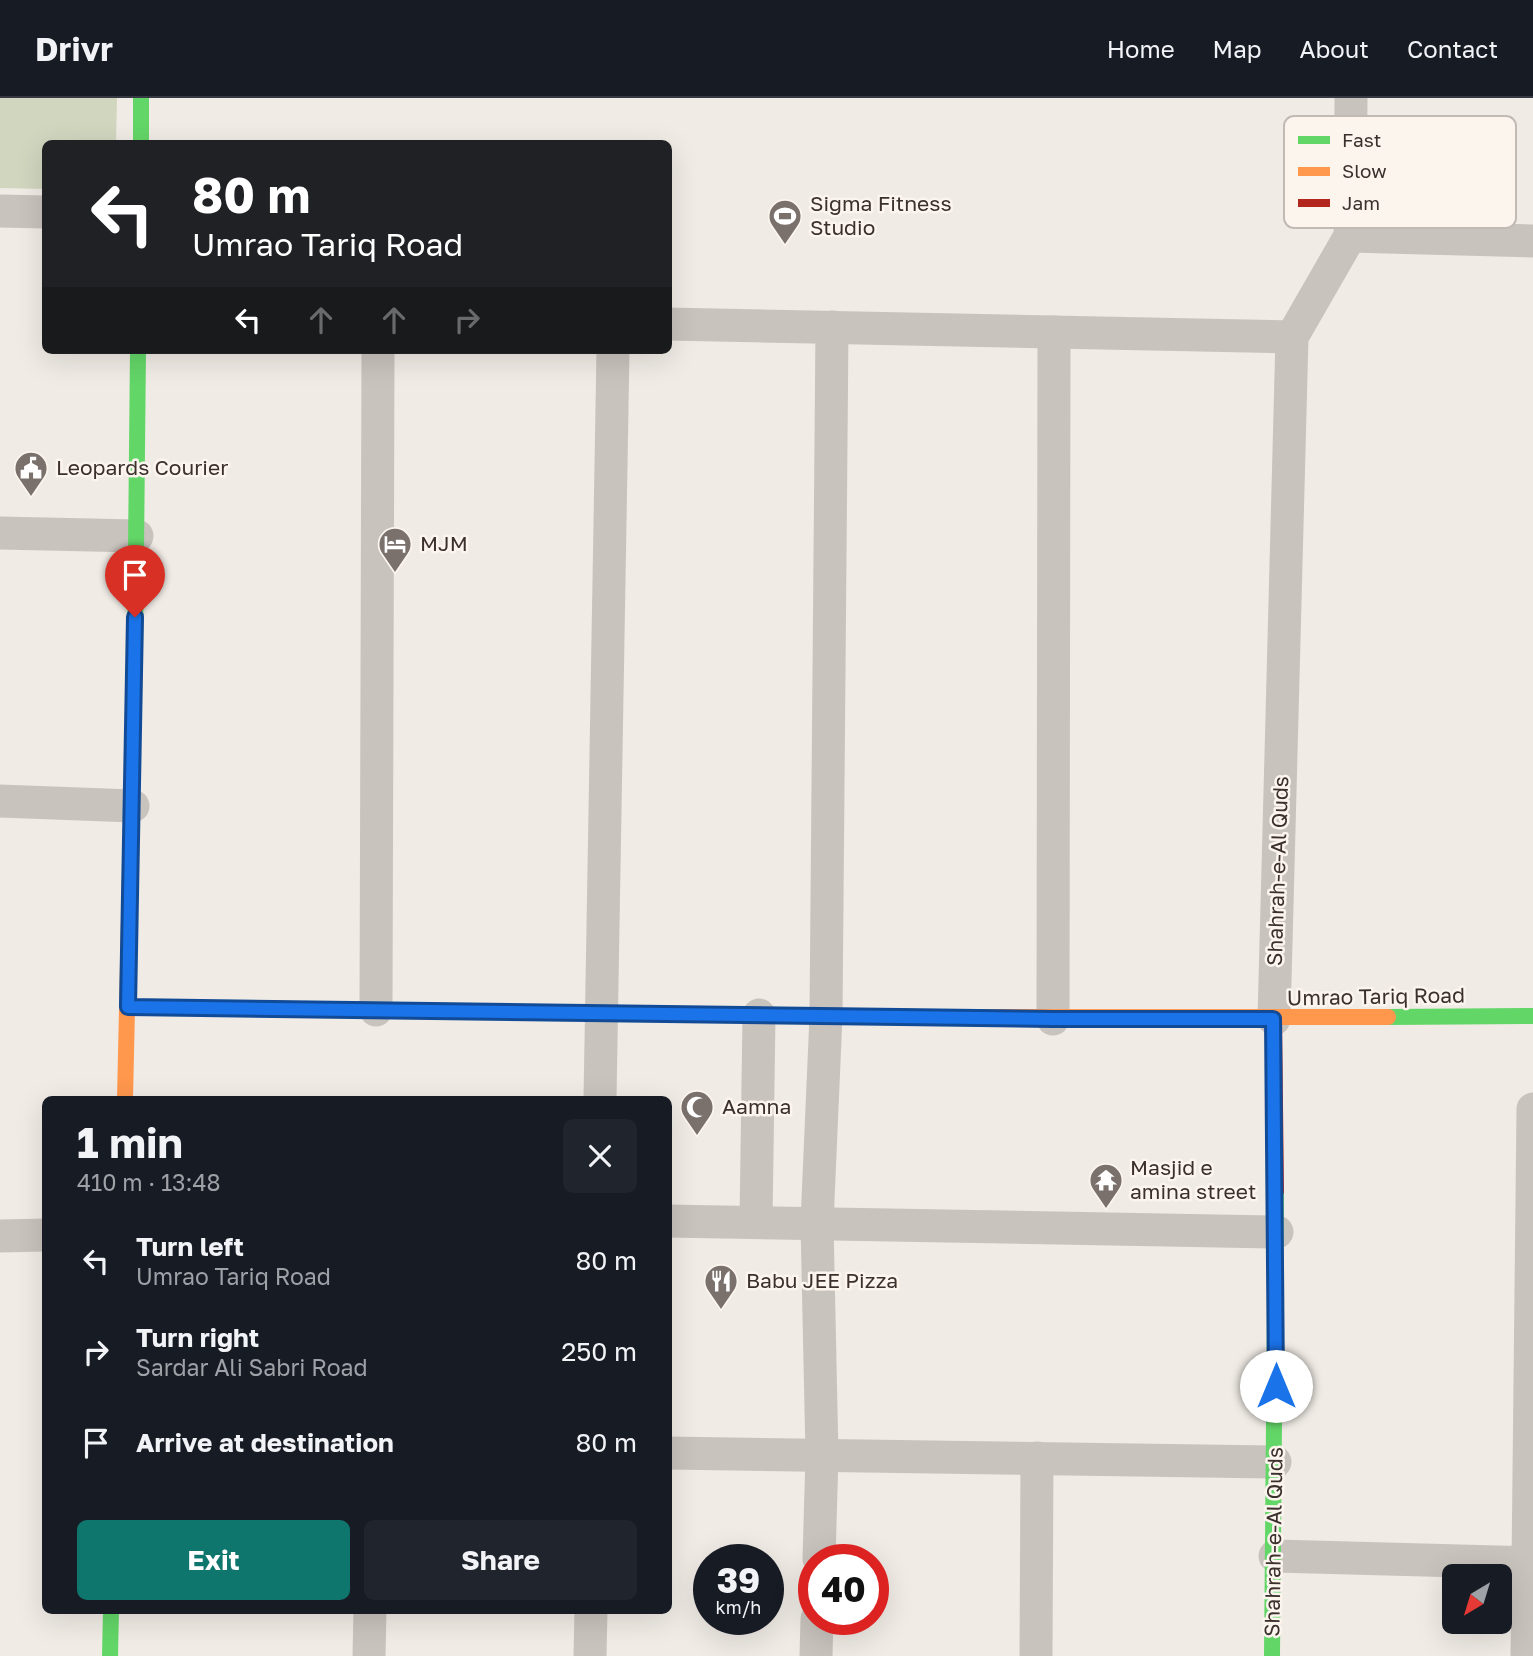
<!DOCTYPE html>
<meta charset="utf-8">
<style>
body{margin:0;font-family:"Golos Text",sans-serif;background:#20242c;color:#f1f3f6;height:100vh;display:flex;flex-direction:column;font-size:26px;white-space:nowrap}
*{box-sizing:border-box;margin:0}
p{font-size:23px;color:#9ea1a6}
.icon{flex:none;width:38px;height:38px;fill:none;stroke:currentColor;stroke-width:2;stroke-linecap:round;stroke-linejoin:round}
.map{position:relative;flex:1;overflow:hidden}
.side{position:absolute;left:42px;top:998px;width:630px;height:518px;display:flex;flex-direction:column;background:#171b24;border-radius:10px;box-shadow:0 7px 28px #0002}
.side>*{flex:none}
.banner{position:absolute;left:42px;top:42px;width:630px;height:214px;border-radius:10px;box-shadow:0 7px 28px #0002;background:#202124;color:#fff;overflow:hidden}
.needle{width:46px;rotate:218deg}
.fabs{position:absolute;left:1442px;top:1466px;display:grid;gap:14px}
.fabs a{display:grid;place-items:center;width:70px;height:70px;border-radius:10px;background:#171b24;box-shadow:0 7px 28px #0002;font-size:35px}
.speed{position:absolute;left:693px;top:1446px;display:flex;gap:14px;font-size:35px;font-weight:700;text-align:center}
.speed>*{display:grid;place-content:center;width:91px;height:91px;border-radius:50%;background:#171b24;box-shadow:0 7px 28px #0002;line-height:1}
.speed small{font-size:18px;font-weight:400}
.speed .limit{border:10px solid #d22;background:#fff;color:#111}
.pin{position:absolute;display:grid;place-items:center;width:60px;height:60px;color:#fff;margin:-72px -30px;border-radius:50% 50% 50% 0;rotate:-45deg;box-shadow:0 0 7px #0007}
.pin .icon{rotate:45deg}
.me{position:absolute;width:77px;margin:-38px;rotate:0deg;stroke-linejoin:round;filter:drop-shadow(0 0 5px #0008)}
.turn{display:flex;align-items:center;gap:24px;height:147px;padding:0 35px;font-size:32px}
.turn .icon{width:91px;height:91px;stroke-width:2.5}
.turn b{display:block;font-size:49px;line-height:60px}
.lanes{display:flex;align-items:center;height:66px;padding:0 35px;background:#0003;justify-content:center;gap:35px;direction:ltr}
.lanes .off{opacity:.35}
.round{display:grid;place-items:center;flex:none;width:74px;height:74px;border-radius:10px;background:#20242c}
.headline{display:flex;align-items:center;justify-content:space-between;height:119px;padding:0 35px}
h1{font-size:42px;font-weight:700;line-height:52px}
.cta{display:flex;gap:14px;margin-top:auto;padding:14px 35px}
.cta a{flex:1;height:80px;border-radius:10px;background:#0f766e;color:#fff;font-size:28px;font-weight:700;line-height:80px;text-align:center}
.cta a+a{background:#20242c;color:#f1f3f6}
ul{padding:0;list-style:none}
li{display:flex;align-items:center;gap:21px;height:91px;padding:0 35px}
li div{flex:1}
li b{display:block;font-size:26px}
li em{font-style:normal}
header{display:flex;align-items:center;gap:42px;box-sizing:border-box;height:98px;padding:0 35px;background:#171b24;border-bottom:2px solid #363941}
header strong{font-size:33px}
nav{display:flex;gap:38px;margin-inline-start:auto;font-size:24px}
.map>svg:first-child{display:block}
.green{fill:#d1d6bf}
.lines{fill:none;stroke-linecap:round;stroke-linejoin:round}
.street{stroke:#c9c3be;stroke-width:33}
.fast{stroke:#63d668;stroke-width:16}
.slow{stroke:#ff974d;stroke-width:16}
.jam{stroke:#b3261e;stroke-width:16}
.route-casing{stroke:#114b97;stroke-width:18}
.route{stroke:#1a73e8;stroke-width:12}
.labels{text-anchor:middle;stroke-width:5;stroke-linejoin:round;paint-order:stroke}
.poi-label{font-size:21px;fill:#3b302b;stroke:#fbf5ee;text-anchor:start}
.street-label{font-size:21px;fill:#3b302b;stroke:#fbf5ee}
.key{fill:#fbf5ee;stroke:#c1bab4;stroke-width:2}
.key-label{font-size:19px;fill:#3b302b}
</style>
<header>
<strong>Drivr</strong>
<nav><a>Home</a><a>Map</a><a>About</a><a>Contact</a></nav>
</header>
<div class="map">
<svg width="1533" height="1558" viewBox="0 0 1533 1558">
<rect width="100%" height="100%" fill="#f0ebe5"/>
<!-- green -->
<polygon class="green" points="0,0 117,0 116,45 46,46 45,91 0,90"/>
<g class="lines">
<!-- street -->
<g class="street">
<polyline points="0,113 46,114"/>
<polyline points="1350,138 1533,143"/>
<polyline points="668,226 1292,239"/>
<polyline points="0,435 137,438"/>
<polyline points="0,703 133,708"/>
<polyline points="376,912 378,252"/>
<polyline points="1053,921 1054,234"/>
<polyline points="1274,921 1292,239 1350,138 1351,0"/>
<polyline points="600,1001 613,252"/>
<polyline points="668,1123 1277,1134"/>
<polyline points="756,1124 759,917"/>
<polyline points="0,1138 46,1137"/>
<polyline points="668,1355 1275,1364"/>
<polyline points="1275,1458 1533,1465"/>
<polyline points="819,1461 822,1357 817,1125 826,918 832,229"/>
<polyline points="369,1558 370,1512"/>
<polyline points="590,1558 591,1512"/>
<polyline points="816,1558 817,1521"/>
<polyline points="1036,1558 1037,1360"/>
<polyline points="1527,1558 1533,1011"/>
</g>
<!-- fast -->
<g class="fast">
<polyline points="141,0 141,46"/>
<polyline points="135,551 138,252"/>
<polyline points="374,912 917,919"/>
<polyline points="1388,919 1533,918"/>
<polyline points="110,1558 111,1512"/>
<polyline points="1272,1558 1276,1093"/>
</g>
<!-- slow -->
<g class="slow">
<polyline points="917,919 1388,919"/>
<polyline points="125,1001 135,551"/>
</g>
<!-- jam -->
<g class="jam">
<polyline points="128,909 374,912"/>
<polyline points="1274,921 1276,1093"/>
</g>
</g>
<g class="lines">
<defs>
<polyline id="route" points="135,519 128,909 1053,921 1273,921 1276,1288"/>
</defs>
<!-- route casing -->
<use href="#route" class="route-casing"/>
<!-- route -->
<use href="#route" class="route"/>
</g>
<!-- icons -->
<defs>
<symbol id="stadium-pin" viewBox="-11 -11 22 30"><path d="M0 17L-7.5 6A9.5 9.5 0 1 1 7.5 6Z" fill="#7a716c" stroke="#fbf5ee"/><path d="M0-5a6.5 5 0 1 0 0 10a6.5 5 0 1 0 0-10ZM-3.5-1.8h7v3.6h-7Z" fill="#fff"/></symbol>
<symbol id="civic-pin" viewBox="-11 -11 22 30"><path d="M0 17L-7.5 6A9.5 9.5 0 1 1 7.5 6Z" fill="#7a716c" stroke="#fbf5ee"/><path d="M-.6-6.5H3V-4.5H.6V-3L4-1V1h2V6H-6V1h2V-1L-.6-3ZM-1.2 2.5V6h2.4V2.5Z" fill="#fff"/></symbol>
<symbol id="hotel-pin" viewBox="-11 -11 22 30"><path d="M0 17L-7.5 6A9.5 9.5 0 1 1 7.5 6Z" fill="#7a716c" stroke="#fbf5ee"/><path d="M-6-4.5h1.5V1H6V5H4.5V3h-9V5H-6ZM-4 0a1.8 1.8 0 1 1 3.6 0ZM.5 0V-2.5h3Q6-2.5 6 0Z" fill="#fff"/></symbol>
<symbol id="mosque-pin" viewBox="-11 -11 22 30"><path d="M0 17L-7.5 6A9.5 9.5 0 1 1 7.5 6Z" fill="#7a716c" stroke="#fbf5ee"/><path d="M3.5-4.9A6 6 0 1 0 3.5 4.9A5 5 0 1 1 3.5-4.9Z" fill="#fff"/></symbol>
<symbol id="temple-pin" viewBox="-11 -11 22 30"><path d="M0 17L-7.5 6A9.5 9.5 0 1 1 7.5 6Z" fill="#7a716c" stroke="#fbf5ee"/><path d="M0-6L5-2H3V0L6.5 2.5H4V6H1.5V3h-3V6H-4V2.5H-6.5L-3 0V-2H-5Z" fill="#fff"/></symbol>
<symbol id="restaurant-pin" viewBox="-11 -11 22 30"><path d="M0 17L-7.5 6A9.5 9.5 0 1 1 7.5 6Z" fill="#7a716c" stroke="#fbf5ee"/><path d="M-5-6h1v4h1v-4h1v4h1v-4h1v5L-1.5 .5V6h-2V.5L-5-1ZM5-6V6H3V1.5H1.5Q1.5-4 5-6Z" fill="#fff"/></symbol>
</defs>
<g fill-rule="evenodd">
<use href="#stadium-pin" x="766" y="99" width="38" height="52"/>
<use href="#civic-pin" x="12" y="351" width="38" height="52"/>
<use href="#hotel-pin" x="376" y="427" width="38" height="52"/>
<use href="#mosque-pin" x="678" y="990" width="38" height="52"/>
<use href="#temple-pin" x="1087" y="1063" width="38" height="52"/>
<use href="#restaurant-pin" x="702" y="1164" width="38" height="52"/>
</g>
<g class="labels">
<!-- poi labels -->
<g class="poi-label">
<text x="810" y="113">Sigma Fitness<tspan x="810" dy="24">Studio</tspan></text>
<text x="56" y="377">Leopards Courier</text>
<text x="420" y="453">MJM</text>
<text x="722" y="1016">Aamna</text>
<text x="1130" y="1077">Masjid e<tspan x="1130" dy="24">amina street</tspan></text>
<text x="746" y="1190">Babu JEE Pizza</text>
</g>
<!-- street labels -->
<g class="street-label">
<text transform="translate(1278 773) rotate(-88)" y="7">Shahrah-e-Al Quds</text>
<text transform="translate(1376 899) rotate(-1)" y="7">Umrao Tariq Road</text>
<text transform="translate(1274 1444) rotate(-89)" y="7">Shahrah-e-Al Quds</text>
</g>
</g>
<!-- legend -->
<rect x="1284" y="18" width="232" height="112" rx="10" class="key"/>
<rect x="1298" y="38" width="32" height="8" fill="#63d668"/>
<rect x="1298" y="69" width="32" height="9" fill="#ff974d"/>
<rect x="1298" y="101" width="32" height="8" fill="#b3261e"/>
<g class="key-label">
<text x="1342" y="49">Fast</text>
<text x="1342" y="80">Slow</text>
<text x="1342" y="112">Jam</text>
</g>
</svg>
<div class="fabs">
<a><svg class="needle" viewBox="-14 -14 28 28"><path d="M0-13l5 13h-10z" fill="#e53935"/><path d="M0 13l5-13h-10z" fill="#9ea1a6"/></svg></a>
</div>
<div class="speed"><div>39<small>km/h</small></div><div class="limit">40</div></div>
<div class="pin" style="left:135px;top:519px;background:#d93025"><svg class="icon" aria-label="arrive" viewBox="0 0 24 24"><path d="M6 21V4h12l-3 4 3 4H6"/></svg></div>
<svg class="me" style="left:1276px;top:1288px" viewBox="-20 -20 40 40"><circle r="19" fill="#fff"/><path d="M0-13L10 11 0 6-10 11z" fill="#1a73e8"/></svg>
<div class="banner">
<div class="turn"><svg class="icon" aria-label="left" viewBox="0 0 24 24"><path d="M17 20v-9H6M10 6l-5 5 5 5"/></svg><div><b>80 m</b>Umrao Tariq Road</div></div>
<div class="lanes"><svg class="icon" aria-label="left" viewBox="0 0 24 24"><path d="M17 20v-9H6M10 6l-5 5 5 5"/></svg><svg class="icon off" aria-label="ahead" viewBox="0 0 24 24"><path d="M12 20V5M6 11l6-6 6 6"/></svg><svg class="icon off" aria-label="ahead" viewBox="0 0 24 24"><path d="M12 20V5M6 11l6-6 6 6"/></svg><svg class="icon off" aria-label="right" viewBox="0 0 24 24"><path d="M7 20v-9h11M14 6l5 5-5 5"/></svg></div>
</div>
<section class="side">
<div class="headline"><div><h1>1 min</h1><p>410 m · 13:48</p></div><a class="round"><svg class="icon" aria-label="close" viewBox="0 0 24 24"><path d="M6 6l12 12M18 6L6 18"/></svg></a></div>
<ul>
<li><svg class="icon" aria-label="left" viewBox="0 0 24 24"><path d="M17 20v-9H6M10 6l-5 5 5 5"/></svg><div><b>Turn left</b><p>Umrao Tariq Road</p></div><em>80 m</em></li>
<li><svg class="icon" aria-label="right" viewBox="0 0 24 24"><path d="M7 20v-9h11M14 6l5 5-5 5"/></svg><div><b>Turn right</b><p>Sardar Ali Sabri Road</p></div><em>250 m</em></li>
<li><svg class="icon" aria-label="arrive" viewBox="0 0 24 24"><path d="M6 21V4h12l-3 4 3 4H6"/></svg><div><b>Arrive at destination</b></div><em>80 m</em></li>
</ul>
<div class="cta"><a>Exit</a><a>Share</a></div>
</section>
</div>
